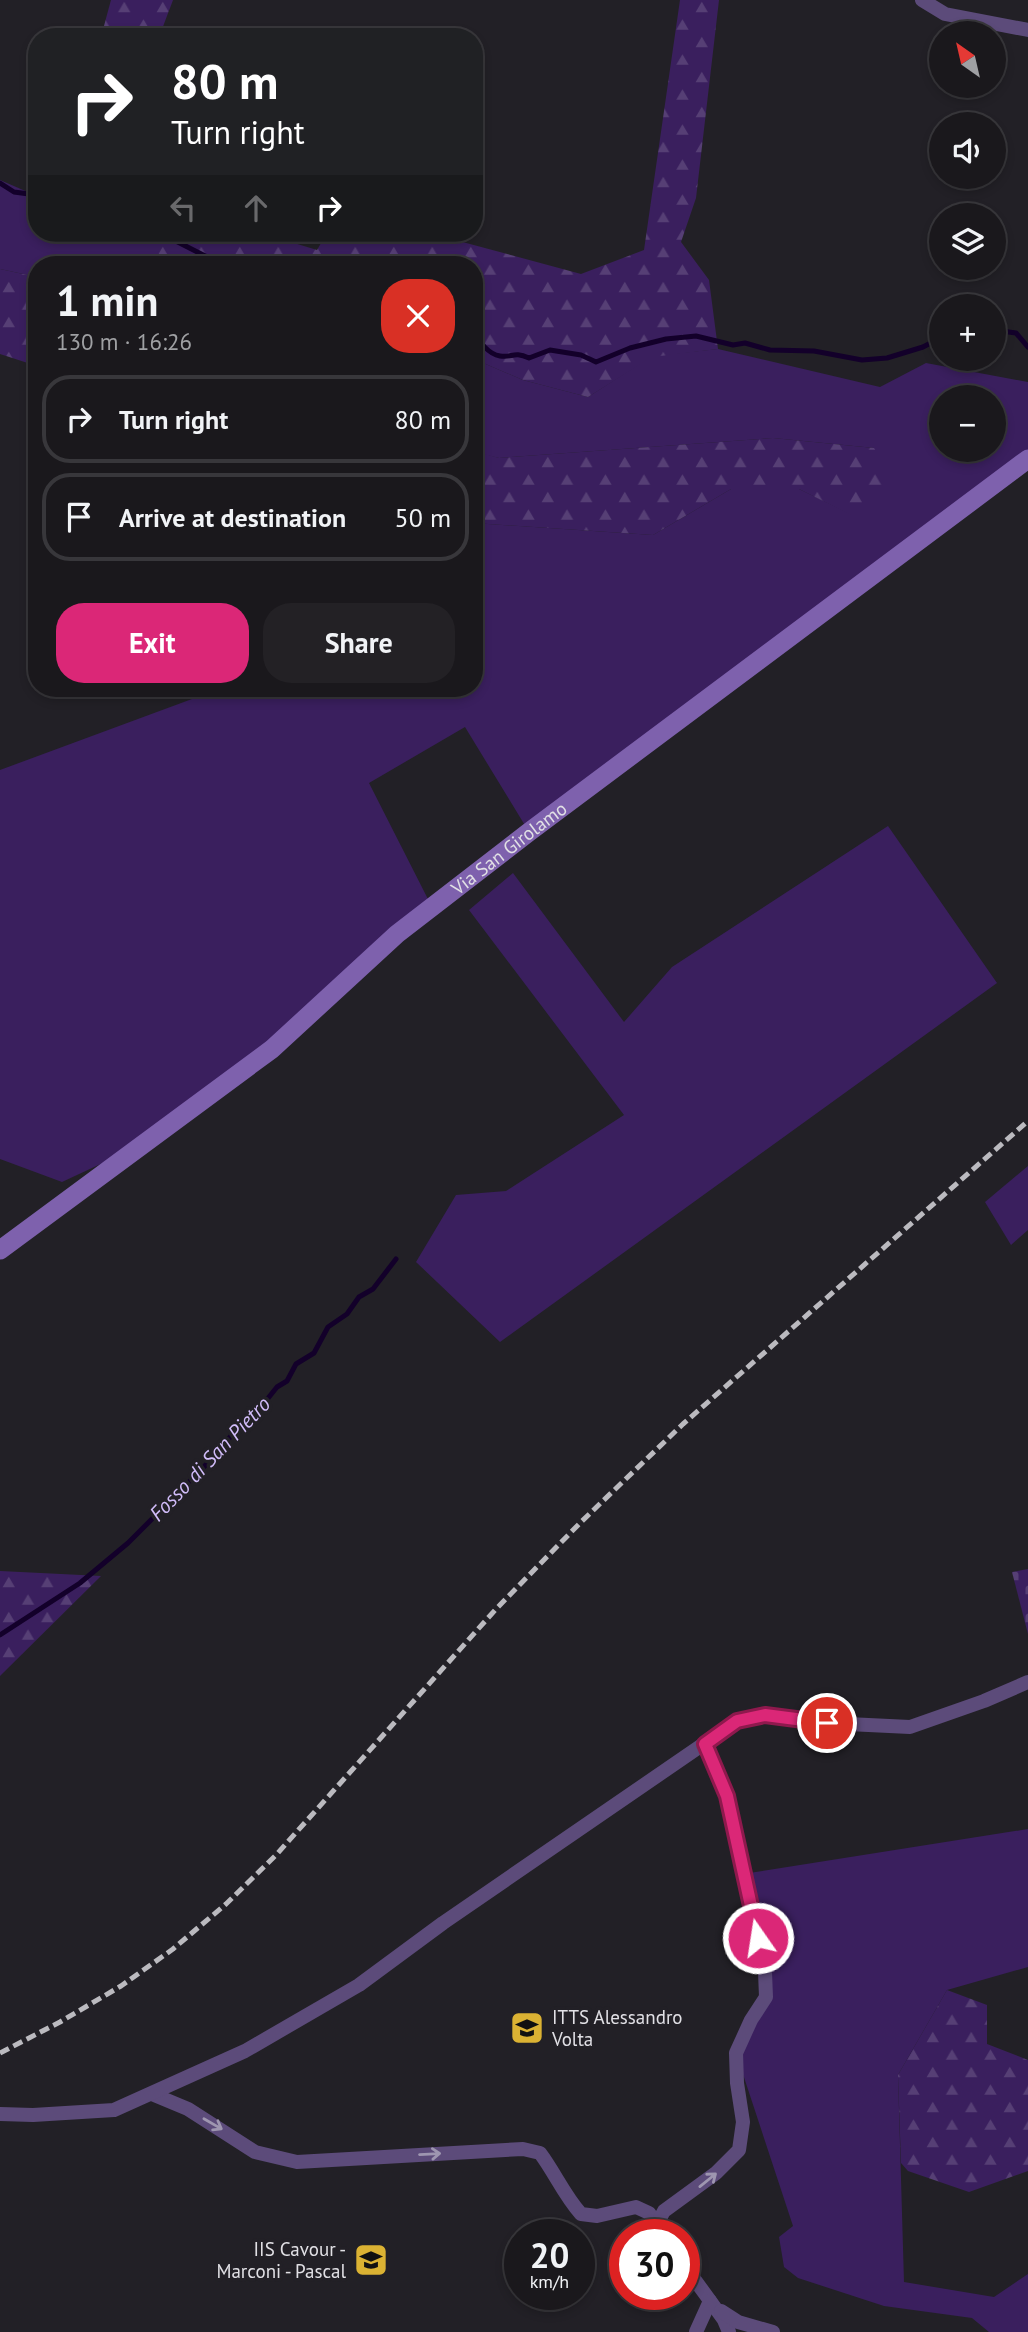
<!DOCTYPE html>
<meta charset="utf-8">
<style>
body{margin:0;font-family:"PT Sans",sans-serif;background:#232125;color:#f1f3f6;height:100vh;display:flex;flex-direction:column;font-size:26px;white-space:nowrap}
*{box-sizing:border-box;margin:0}
p{font-size:23px;color:#9fa0a3}
.icon{flex:none;width:38px;height:38px;fill:none;stroke:currentColor;stroke-width:2;stroke-linecap:round;stroke-linejoin:round}
.map{position:relative;flex:1;overflow:hidden}
.side{position:absolute;left:28px;top:256px;width:455px;height:441px;display:flex;flex-direction:column;background:#1a181c;border-radius:28px;box-shadow:0 4px 10px #0003,0 0 0 2px #38373b}
.side>*{flex:none}
.banner{position:absolute;left:28px;top:28px;width:455px;height:214px;border-radius:28px;box-shadow:0 4px 10px #0003,0 0 0 2px #38373b;background:#202124;color:#fff;overflow:hidden}
.needle{width:46px;rotate:326deg}
.fabs{position:absolute;left:929px;top:21px;display:grid;gap:14px}
.fabs a{display:grid;place-items:center;width:77px;height:77px;border-radius:50%;background:#1a181c;box-shadow:0 4px 10px #0003,0 0 0 2px #38373b;font-size:35px}
.speed{position:absolute;left:504px;top:2219px;display:flex;gap:14px;font-size:35px;font-weight:700;text-align:center}
.speed>*{display:grid;place-content:center;width:91px;height:91px;border-radius:50%;background:#1a181c;box-shadow:0 4px 10px #0003,0 0 0 2px #38373b;line-height:1}
.speed small{font-size:18px;font-weight:400}
.speed .limit{border:10px solid #d22;background:#fff;color:#111}
.pin{position:absolute;display:grid;place-items:center;width:60px;height:60px;color:#fff;margin:-30px;border:4px solid #fff;border-radius:50%;box-shadow:0 2px 7px #0007}
.me{position:absolute;width:77px;margin:-38px;rotate:347deg;stroke-linejoin:round;filter:drop-shadow(0 0 5px #0008)}
.turn{display:flex;align-items:center;gap:24px;height:147px;padding:0 28px;font-size:32px}
.turn .icon{width:91px;height:91px;stroke-width:2.5}
.turn b{display:block;font-size:49px;line-height:60px}
.lanes{display:flex;align-items:center;height:66px;padding:0 28px;background:#0003;justify-content:center;gap:35px;direction:ltr}
.lanes .off{opacity:.35}
.round{display:grid;place-items:center;flex:none;width:74px;height:74px;border-radius:28px;background:#232125}
.head{display:flex;align-items:center;justify-content:space-between;height:119px;padding:0 28px}
h1{font-size:42px;font-weight:600;line-height:52px}
.action{display:flex;gap:14px;margin-top:auto;padding:14px 28px}
.action a{flex:1;height:80px;border-radius:28px;background:#db2777;color:#fff;font-size:28px;font-weight:600;line-height:80px;text-align:center}
.action a+a{background:#232125;color:#f1f3f6}
ul{padding:0;list-style:none}
li{display:flex;align-items:center;gap:21px;height:88px;margin:0 14px 10px;padding:0 14px;border:4px solid #38373b;border-radius:28px}
li div{flex:1}
li b{display:block;font-size:26px}
li em{font-style:normal}
.map>svg:first-child{display:block}
.grass{fill:#3a1f5e;fill-rule:evenodd}
.forest{fill:url(#forest-firs)}
.cemetery{fill:url(#cemetery-stones)}
.lines{fill:none;stroke-linecap:round;stroke-linejoin:round}
.stream{stroke:#13002a;stroke-width:5}
.street{stroke:#5c4b7a;stroke-width:14}
.secondary{stroke:#7e61ad;stroke-width:19}
.rail{stroke:#bbbabf;stroke-width:5;stroke-dasharray:10 5;stroke-linecap:butt}
.oneway{stroke:#9e96b0}
.route-casing{stroke:#8e194d;stroke-width:18}
.route{stroke:#db2777;stroke-width:12}
.labels{text-anchor:middle;stroke-width:7;stroke-linejoin:round;paint-order:stroke}
.street-label{font-size:19px;fill:#e1e0e5;stroke:#222026}
.poi-label{font-size:19px;fill:#e1e0e5;stroke:#222026;text-anchor:start}
.water-label{font-size:21px;font-style:italic;fill:#d1bcf9;stroke:#222026}
</style>
<div class="map">
<svg width="1028" height="2332" viewBox="0 0 1028 2332">
<defs>
<pattern id="forest-firs" width="22" height="20" patternUnits="userSpaceOnUse" patternTransform="scale(1.75)"><rect width="22" height="20" fill="#3a1f5e"/><path d="M5 1l3.5 6h-7zM16 11l3.5 6h-7z" fill="#563f75"/></pattern>
<pattern id="cemetery-stones" width="16" height="16" patternUnits="userSpaceOnUse" patternTransform="scale(1.75)"><rect width="16" height="16" fill="#3a1f5e"/><path d="M2 7V4a2 2 0 0 1 4 0v3zM10 15v-3a2 2 0 0 1 4 0v3z" fill="#563f75"/></pattern>
</defs>
<rect width="100%" height="100%" fill="#222026"/>
<!-- grass -->
<g class="grass">
<polygon points="0,180 37,196 37,233 119,233 181,264 37,264 37,277 0,269"/>
<path d="M718,349l162,38 46,-24 102,19v77l-499,373 -64,-105 -96,56 63,124 -160,142 -135,98 -75,35 -62,-23v-389l192,-71 -1,-11h283v-165l179,12 78,-46h68l66,32 9,-73 -101,-10 -274,20 -25,-6v-93l49,21 65,17 64,-41zM942,397h52v53h-52z"/>
<polygon points="888,826 997,983 500,1342 416,1262 456,1195 506,1191 624,1115 469,910 513,873 624,1022 672,967"/>
<polygon points="1028,1166 1028,1230 1011,1245 985,1202"/>
<polygon points="1028,1829 1028,1967 947,1990 898,2075 904,2282 994,2297 1028,2274 1028,2332 989,2332 972,2318 884,2306 798,2278 784,2267 779,2237 793,2226 736,2053 766,1997 743,1874"/>
</g>
<!-- forest -->
<g class="forest">
<polygon points="111,0 173,0 159,37 101,37"/>
<polygon points="680,0 719,0 696,198 681,242 709,280 718,349 652,357 588,397 523,380 474,359 474,264 179,264 118,233 261,233 317,250 327,233 429,233 581,274 644,250"/>
<polygon points="0,269 37,277 37,366 0,354"/>
<polygon points="773,438 874,448 894,480 865,522 799,489 731,489 653,535 474,523 474,451 499,458"/>
<polygon points="0,1571 101,1576 0,1676"/>
<polygon points="947,1990 987,2005 987,2044 1028,2060 1028,2171 969,2192 908,2171 901,2163 898,2075"/>
</g>
<!-- cemetery -->
<polygon class="cemetery" points="1028,1569 1028,1634 1012,1572"/>
<g class="lines">
<!-- stream -->
<g class="stream">
<polyline points="0,183 14,192 29,194 37,189"/>
<polyline points="160,233 219,263 243,258 270,264"/>
<polyline points="321,264 325,261 336,264"/>
<polyline points="994,330 1016,333 1028,347"/>
<path d="M474,333c6,9 14,21 26,23 13,2 13,-5 29,2l21,-8 31,5 15,7 34,-14 36,-9 30,-3 37,9 12,-2 25,7 44,1 48,9 25,-2 36,-11 19,-10"/>
<polyline points="0,1635 80,1583 128,1543 203,1468 231,1436 249,1422 277,1387 287,1381 296,1364 314,1353 328,1327 347,1314 359,1297 373,1289 396,1259"/>
</g>
<!-- street -->
<g class="street">
<polyline points="922,0 945,14 1028,30"/>
<path d="M152,2094l36,15 67,43 42,10 226,-13 17,4c15,20 24,42 41,61l16,2 39,-9 13,6 15,22"/>
<polyline points="0,2114 33,2115 114,2110 245,2051 359,1985 443,1923 737,1721 765,1715 827,1723 910,1727 984,1701 1028,1682"/>
<polyline points="657,2224 664,2211 716,2173 739,2150 743,2122 737,2083 736,2053 751,2020 766,1997 765,1972 727,1796 705,1744"/>
<polyline points="684,2265 724,2320 729,2332"/>
<polyline points="721,2311 738,2322 773,2332"/>
<polyline points="696,2332 710,2301"/>
</g>
<!-- secondary -->
<path class="secondary" id="s1" d="M0,1250l272,-201 125,-115 132,-102 499,-373"/>
<!-- rail -->
<polyline class="rail" points="0,2053 60,2022 121,1986 173,1949 226,1904 276,1855 496,1609 580,1523 683,1424 1028,1121"/>
</g>
<!-- one-way arrows -->
<defs><path id="oneway-shaft" d="M-6 0H5M1.5-3L5.5 0L1.5 3" fill="none" stroke-width="1.6" stroke-linecap="round" stroke-linejoin="round" transform="scale(1.75)"/></defs>
<g class="oneway">
<use href="#oneway-shaft" transform="translate(213 2124) rotate(30)"/>
<use href="#oneway-shaft" transform="translate(430 2154) rotate(-3)"/>
<use href="#oneway-shaft" transform="translate(708 2180) rotate(-39)"/>
</g>
<g class="lines">
<defs>
<polyline id="route" points="758,1938 727,1796 705,1744 737,1721 765,1715 827,1723"/>
</defs>
<!-- route casing -->
<use href="#route" class="route-casing"/>
<!-- route -->
<use href="#route" class="route"/>
</g>
<!-- icons -->
<defs>
<symbol id="university-square" viewBox="-11 -11 22 22"><rect x="-9" y="-9" width="18" height="18" rx="4" fill="#dbb233" stroke="#222026"/><path d="M0-5L7-2L0 1L-7-2ZM-4 1L0 2.5L4 1V4Q0 6-4 4Z" fill="#111"/></symbol>
</defs>
<g fill-rule="evenodd">
<use href="#university-square" x="508" y="2009" width="38" height="38"/>
<use href="#university-square" x="352" y="2241" width="38" height="38"/>
</g>
<g class="labels">
<!-- street labels -->
<g class="street-label">
<text dy="7" stroke="none"><textPath href="#s1" startOffset="649">Via San Girolamo</textPath></text>
</g>
<!-- poi labels -->
<g class="poi-label">
<text x="552" y="2024">ITTS Alessandro<tspan x="552" dy="22">Volta</tspan></text>
<text x="346" y="2256" text-anchor="end">IIS Cavour -<tspan x="346" dy="22">Marconi - Pascal</tspan></text>
</g>
<!-- water labels -->
<g class="water-label">
<text transform="translate(210 1459) rotate(-46)" y="7">Fosso di San Pietro</text>
</g>
</g>
</svg>
<div class="fabs">
<a><svg class="needle" viewBox="-14 -14 28 28"><path d="M0-13l5 13h-10z" fill="#e53935"/><path d="M0 13l5-13h-10z" fill="#9fa0a3"/></svg></a>
<a><svg class="icon" aria-label="sound" viewBox="0 0 24 24"><path d="M4 9h4l5-4v14l-5-4H4zM17 9q2 3 0 6"/></svg></a>
<a><svg class="icon" aria-label="layers" viewBox="0 0 24 24"><path d="M12 4l9 5-9 5-9-5zM3 14l9 5 9-5"/></svg></a>
<a>+</a>
<a>−</a>
</div>
<div class="speed"><div>20<small>km/h</small></div><div class="limit">30</div></div>
<div class="pin" style="left:827px;top:1723px;background:#d93025"><svg class="icon" aria-label="arrive" viewBox="0 0 24 24"><path d="M6 21V4h12l-3 4 3 4H6"/></svg></div>
<svg class="me" style="left:758px;top:1938px" viewBox="-20 -20 40 40"><circle r="17" fill="#db2777" stroke="#fff" stroke-width="3"/><path d="M0-11L8 9 0 5-8 9z" fill="#fff"/></svg>
<div class="banner">
<div class="turn"><svg class="icon" aria-label="right" viewBox="0 0 24 24"><path d="M7 20v-9h11M14 6l5 5-5 5"/></svg><div><b>80 m</b>Turn right</div></div>
<div class="lanes"><svg class="icon off" aria-label="left" viewBox="0 0 24 24"><path d="M17 20v-9H6M10 6l-5 5 5 5"/></svg><svg class="icon off" aria-label="ahead" viewBox="0 0 24 24"><path d="M12 20V5M6 11l6-6 6 6"/></svg><svg class="icon" aria-label="right" viewBox="0 0 24 24"><path d="M7 20v-9h11M14 6l5 5-5 5"/></svg></div>
</div>
<section class="side">
<div class="head"><div><h1>1 min</h1><p>130 m · 16:26</p></div><a class="round" style="background:#d93025;color:#fff"><svg class="icon" aria-label="close" viewBox="0 0 24 24"><path d="M6 6l12 12M18 6L6 18"/></svg></a></div>
<ul>
<li><svg class="icon" aria-label="right" viewBox="0 0 24 24"><path d="M7 20v-9h11M14 6l5 5-5 5"/></svg><div><b>Turn right</b></div><em>80 m</em></li>
<li><svg class="icon" aria-label="arrive" viewBox="0 0 24 24"><path d="M6 21V4h12l-3 4 3 4H6"/></svg><div><b>Arrive at destination</b></div><em>50 m</em></li>
</ul>
<div class="action"><a>Exit</a><a>Share</a></div>
</section>
</div>
